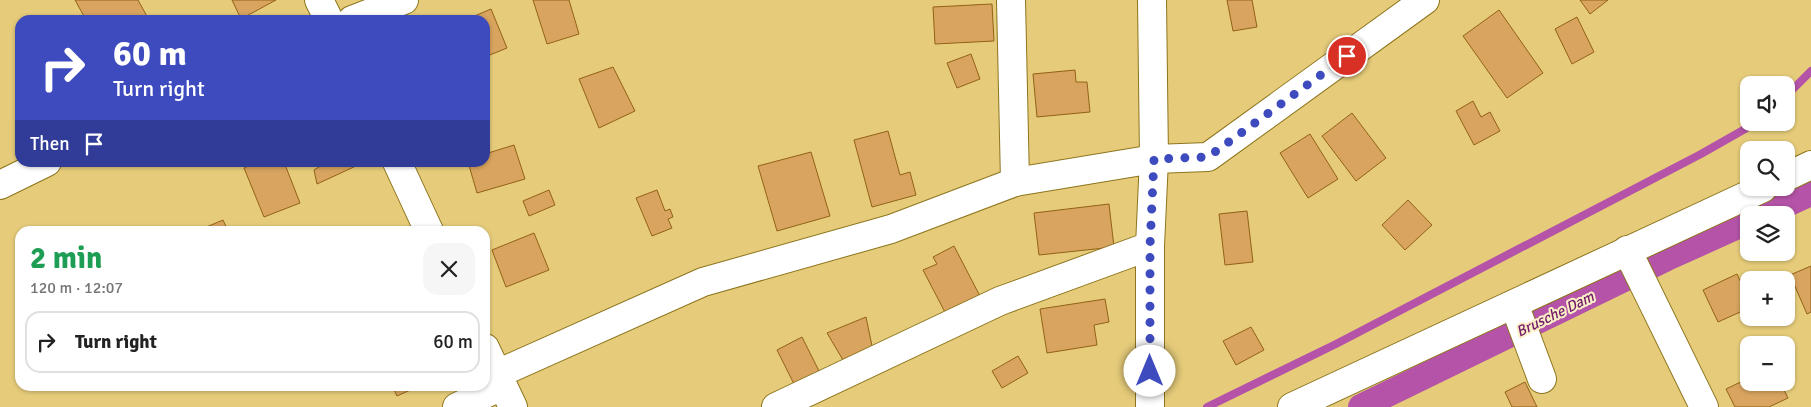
<!DOCTYPE html>
<meta charset="utf-8">
<style>
body{margin:0;font-family:Signika,sans-serif;background:#f6f6f6;color:#222;height:100vh;display:flex;flex-direction:column;font-size:19px;white-space:nowrap}
*{box-sizing:border-box;margin:0}
p{font-size:16px;color:#767676}
.icon{flex:none;width:28px;height:28px;fill:none;stroke:currentColor;stroke-width:2;stroke-linecap:round;stroke-linejoin:round}
.map{position:relative;flex:1;overflow:hidden}
.panel{position:absolute;left:15px;top:226px;width:475px;height:165px;display:flex;flex-direction:column;background:#fff;border-radius:15px;box-shadow:0 1px 4px #0004}
.panel>*{flex:none}
.hud{position:absolute;left:15px;top:15px;width:475px;height:152px;border-radius:15px;box-shadow:0 1px 4px #0004;background:#3e4bbf;color:#fff;overflow:hidden}
.buttons{position:absolute;left:1740px;top:76px;display:grid;gap:10px}
.buttons a{display:grid;place-items:center;width:55px;height:55px;border-radius:10px;background:#fff;box-shadow:0 1px 4px #0004;font-size:25px}
.pin{position:absolute;display:grid;place-items:center;width:42px;height:42px;color:#fff;margin:-21px;border:2px solid #fff;border-radius:50%;box-shadow:0 1px 5px #0007}
.me{position:absolute;width:55px;margin:-28px;rotate:0deg;stroke-linejoin:round;filter:drop-shadow(0 0 4px #0008)}
.turn{display:flex;align-items:center;gap:18px;height:105px;padding:0 15px;font-size:22px}
.turn .icon{width:65px;height:65px;stroke-width:2.5}
.turn b{display:block;font-size:35px;line-height:42px}
.then{display:flex;align-items:center;height:48px;padding:0 15px;background:#0003;gap:10px;font-size:19px}
.round{display:grid;place-items:center;flex:none;width:52px;height:52px;border-radius:15px;background:#f6f6f6}
.head{display:flex;align-items:center;justify-content:space-between;height:85px;padding:0 15px}
h1{font-size:30px;font-weight:800;line-height:38px;color:#1e9e55}
ul{padding:0;list-style:none}
li{display:flex;align-items:center;gap:15px;height:62px;margin:0 10px 8px;padding:0 5px;border:2px solid #e0e0e0;border-radius:15px}
li div{flex:1}
li b{display:block;font-size:19px}
li em{font-style:normal}
.map>svg:first-child{display:block}
.lines{fill:none;stroke-linecap:round;stroke-linejoin:round}
.stream{stroke:#b453a7;stroke-width:8}
.canal{stroke:#b453a7;stroke-width:26}
.building{fill:#d8a45f;stroke:#926216}
.minor-casing{stroke:#8d751d;stroke-width:30}
.secondary-casing{stroke:#8d751d;stroke-width:30}
.minor{stroke:#fff;stroke-width:28}
.secondary{stroke:#fff;stroke-width:28}
.route{stroke:#3e4bbf;stroke-width:9;stroke-dasharray:0 16.2}
.labels{text-anchor:middle;stroke-width:4;stroke-linejoin:round;paint-order:stroke}
.water-label{font-size:15px;font-style:italic;fill:#741a6b;stroke:#fbefc7}
</style>
<div class="map">
<svg width="1811" height="407" viewBox="0 0 1811 407">
<rect width="100%" height="100%" fill="#e6cc7a"/>
<g class="lines">
<!-- stream -->
<g class="stream">
<polyline points="1786,96 1811,71"/>
<polyline points="1207,407 1336,344 1701,154 1745,129 1754,122"/>
</g>
<!-- canal -->
<g class="canal">
<polyline points="1763,215 1811,193"/>
<polyline points="1361,407 1667,258 1749,221"/>
</g>
</g>
<!-- building -->
<g class="building">
<polygon points="75,0 138,0 149,20 86,20"/>
<polygon points="232,0 276,0 241,19"/>
<polygon points="533,0 569,0 579,34 547,44"/>
<polygon points="1227,0 1252,0 1257,27 1233,31"/>
<polygon points="1580,0 1608,0 1590,14"/>
<polygon points="992,4 994,41 935,44 933,7"/>
<polygon points="491,9 507,48 485,57 485,20 465,20"/>
<polygon points="1499,10 1543,73 1507,98 1463,36"/>
<polygon points="1577,17 1594,52 1572,64 1555,29"/>
<polygon points="971,54 980,79 957,88 947,63"/>
<polygon points="613,67 635,111 599,128 579,79"/>
<polygon points="1075,70 1076,82 1087,82 1090,112 1037,117 1033,74"/>
<polygon points="1473,101 1481,117 1490,112 1500,131 1474,145 1456,111"/>
<polygon points="1352,113 1386,158 1356,181 1322,136"/>
<polygon points="888,131 900,175 910,172 916,195 872,207 854,140"/>
<polygon points="1310,134 1338,179 1308,198 1280,153"/>
<polygon points="514,145 525,179 477,193 468,162 485,162 485,154"/>
<polygon points="811,152 830,216 777,231 758,166"/>
<polygon points="257,162 284,162 300,203 264,217 244,168"/>
<polygon points="327,162 353,162 356,166 317,184 314,170"/>
<polygon points="549,190 555,205 529,216 523,201"/>
<polygon points="657,190 665,211 670,209 673,217 668,219 672,228 652,236 636,198"/>
<polygon points="1408,200 1432,225 1405,250 1382,225"/>
<polygon points="1109,204 1114,247 1039,255 1034,213"/>
<polygon points="1247,211 1253,262 1225,265 1219,214"/>
<polygon points="223,220 228,231 197,231"/>
<polygon points="534,233 549,270 506,287 492,250"/>
<polygon points="954,246 982,300 948,318 923,270 937,264 933,257"/>
<polygon points="1811,266 1811,312 1807,314 1790,275"/>
<polygon points="1737,274 1749,299 1749,308 1718,322 1703,290"/>
<polygon points="1105,299 1109,322 1094,325 1097,345 1047,353 1040,309"/>
<polygon points="866,317 872,346 843,360 827,333"/>
<polygon points="1251,327 1264,350 1236,365 1223,341"/>
<polygon points="802,337 819,371 794,384 777,350"/>
<polygon points="1018,356 1028,373 1002,388 992,371"/>
<polygon points="1749,378 1749,382 1780,382 1788,398 1769,407 1735,407 1726,389"/>
<polygon points="1525,382 1537,407 1512,407 1505,392"/>
<polygon points="392,386 419,386 397,396"/>
</g>
<g class="lines">
<defs>
<g id="minor">
<polyline points="319,0 329,20"/>
<polyline points="1011,0 1015,182"/>
<polyline points="352,20 404,0"/>
<polyline points="397,162 429,231"/>
<polyline points="1786,177 1811,165"/>
<polyline points="0,185 47,162"/>
<polyline points="1627,250 1704,407"/>
<polyline points="1514,304 1542,379"/>
<polyline points="485,348 513,407"/>
<polyline points="497,374 703,282 891,229 1015,182 1154,159 1208,157 1425,0"/>
<polyline points="457,407 502,386"/>
<polyline points="776,407 1000,301 1150,246"/>
<polyline points="1292,407 1763,188"/>
</g>
<polyline id="secondary" points="1150,407 1150,246 1154,159 1152,0"/>
</defs>
<!-- minor casing -->
<use href="#minor" class="minor-casing"/>
<!-- secondary casing -->
<use href="#secondary" class="secondary-casing"/>
<!-- minor -->
<use href="#minor" class="minor"/>
<!-- secondary -->
<use href="#secondary" class="secondary"/>
</g>
<g class="lines">
<!-- route -->
<polyline class="route" points="1150,371 1150,246 1154,159 1208,157 1347,56"/>
</g>
<g class="labels">
<!-- water labels -->
<g class="water-label">
<text transform="translate(1555 314) rotate(-26)" y="5">Brusche Dam</text>
</g>
</g>
</svg>
<div class="buttons">
<a><svg class="icon" aria-label="sound" viewBox="0 0 24 24"><path d="M4 9h4l5-4v14l-5-4H4zM17 9q2 3 0 6"/></svg></a>
<a><svg class="icon" aria-label="search" viewBox="0 0 24 24"><circle cx="10" cy="10" r="6"/><path d="M15 15l6 6"/></svg></a>
<a><svg class="icon" aria-label="layers" viewBox="0 0 24 24"><path d="M12 4l9 5-9 5-9-5zM3 14l9 5 9-5"/></svg></a>
<a>+</a>
<a>−</a>
</div>
<div class="pin" style="left:1347px;top:56px;background:#d93025"><svg class="icon" aria-label="arrive" viewBox="0 0 24 24"><path d="M6 21V4h12l-3 4 3 4H6"/></svg></div>
<svg class="me" style="left:1150px;top:371px" viewBox="-20 -20 40 40"><circle r="19" fill="#fff"/><path d="M0-13L10 11 0 6-10 11z" fill="#3e4bbf"/></svg>
<div class="hud">
<div class="turn"><svg class="icon" aria-label="right" viewBox="0 0 24 24"><path d="M7 20v-9h11M14 6l5 5-5 5"/></svg><div><b>60 m</b>Turn right</div></div>
<div class="then">Then<svg class="icon" aria-label="arrive" viewBox="0 0 24 24"><path d="M6 21V4h12l-3 4 3 4H6"/></svg></div>
</div>
<section class="panel">
<div class="head"><div><h1>2 min</h1><p>120 m · 12:07</p></div><a class="round"><svg class="icon" aria-label="close" viewBox="0 0 24 24"><path d="M6 6l12 12M18 6L6 18"/></svg></a></div>
<ul>
<li><svg class="icon" aria-label="right" viewBox="0 0 24 24"><path d="M7 20v-9h11M14 6l5 5-5 5"/></svg><div><b>Turn right</b></div><em>60 m</em></li>
</ul>
</section>
</div>
